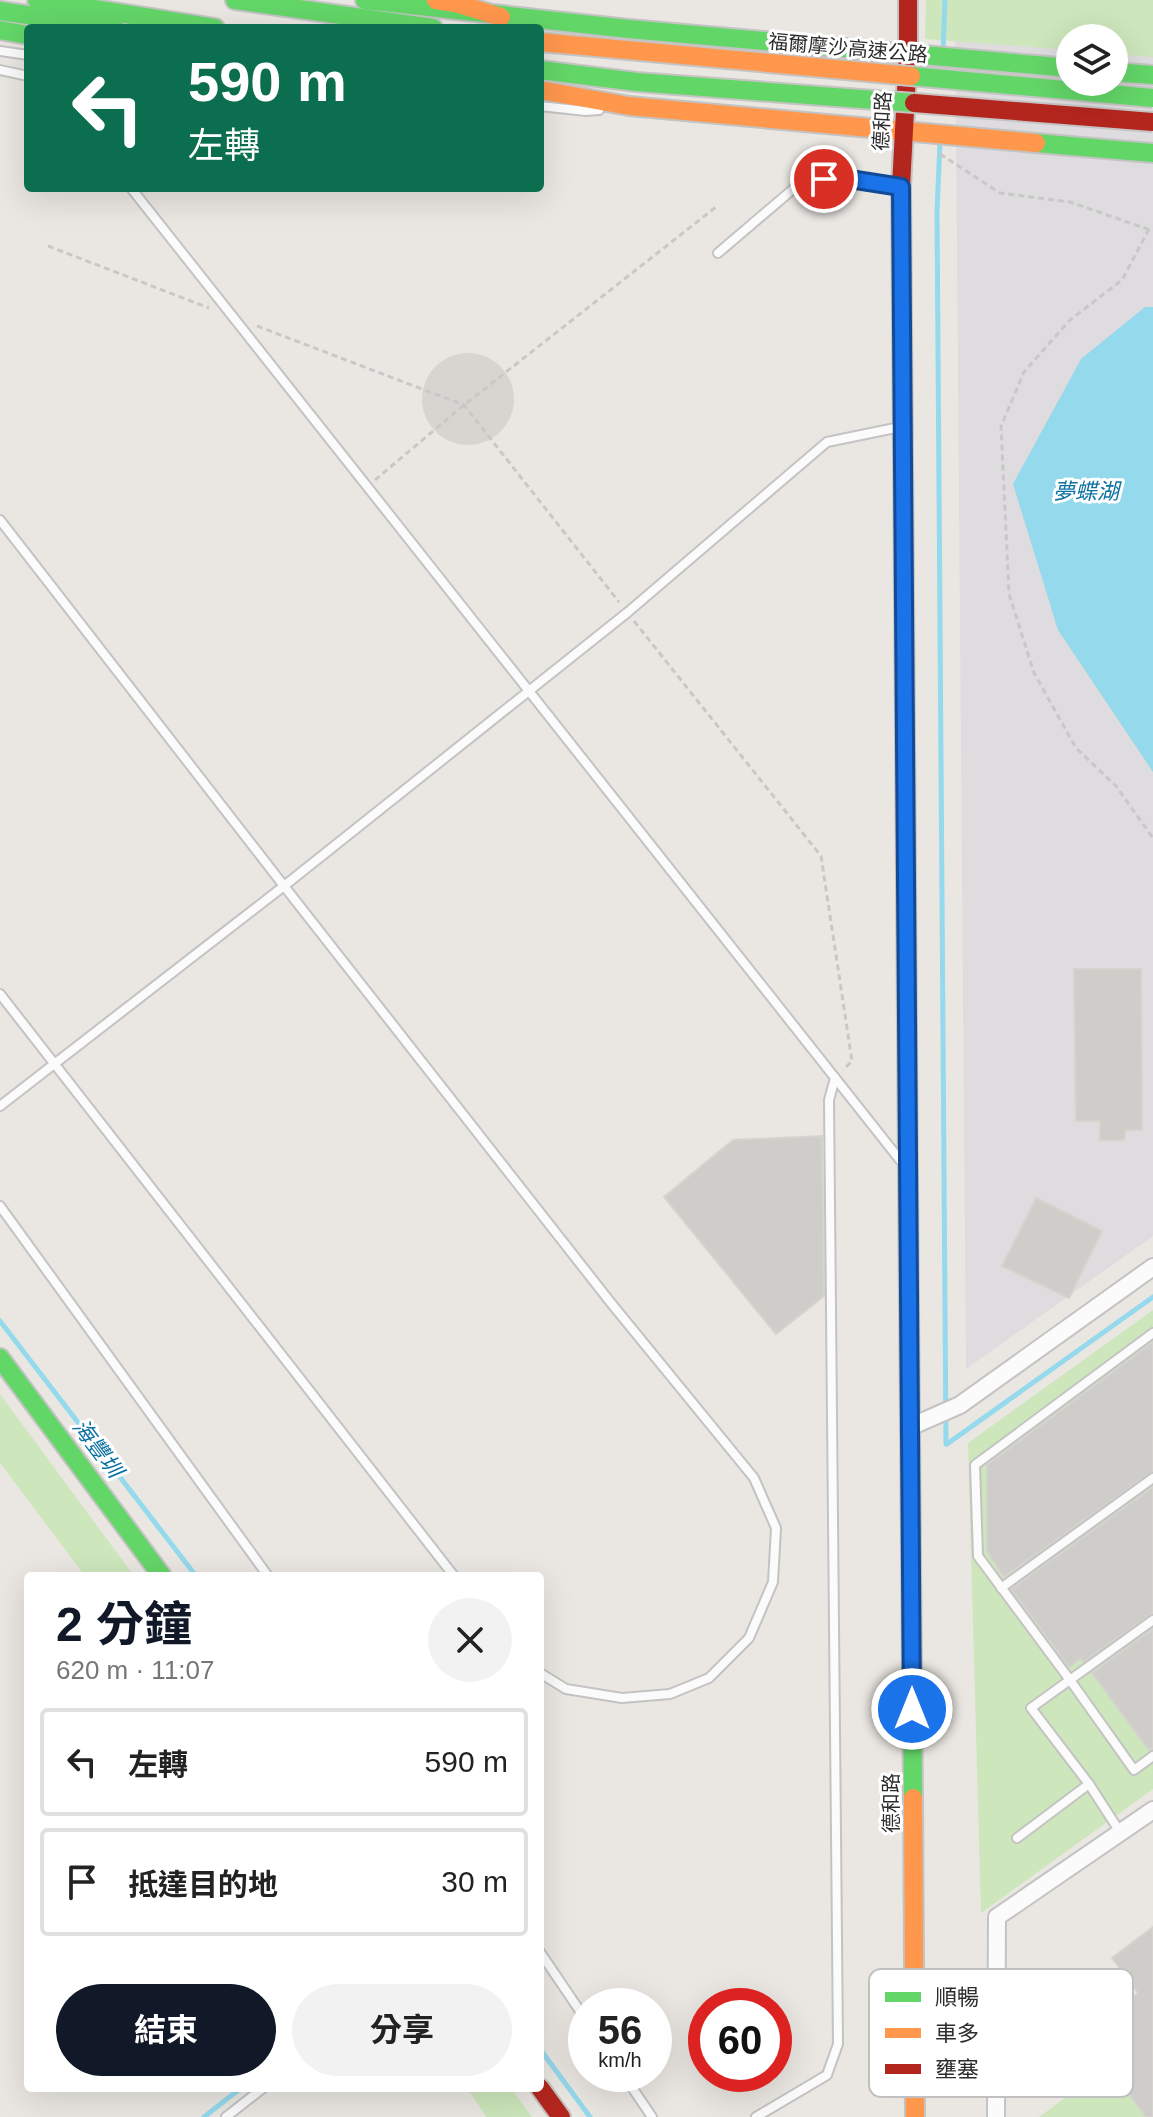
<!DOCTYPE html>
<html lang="zh-TW">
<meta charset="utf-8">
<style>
body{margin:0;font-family:Arial,"Noto Sans TC",sans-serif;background:#f2f2f2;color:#222;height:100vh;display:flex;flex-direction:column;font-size:30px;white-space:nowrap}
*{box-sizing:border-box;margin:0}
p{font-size:26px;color:#767676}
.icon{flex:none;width:44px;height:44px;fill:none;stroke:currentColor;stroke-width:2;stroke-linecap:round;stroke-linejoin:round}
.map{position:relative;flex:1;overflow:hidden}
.drawer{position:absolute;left:24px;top:1572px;width:520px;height:520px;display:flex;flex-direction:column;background:#fff;border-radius:8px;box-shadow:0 8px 32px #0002}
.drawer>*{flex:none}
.banner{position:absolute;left:24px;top:24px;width:520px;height:168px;border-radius:8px;box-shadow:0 8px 32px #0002;background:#0b6e4f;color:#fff;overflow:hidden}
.fabs{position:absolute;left:1056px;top:24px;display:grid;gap:16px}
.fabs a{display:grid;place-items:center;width:72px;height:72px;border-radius:50%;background:#fff;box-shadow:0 8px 32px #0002;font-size:40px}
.speed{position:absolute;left:568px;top:1988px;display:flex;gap:16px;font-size:40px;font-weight:700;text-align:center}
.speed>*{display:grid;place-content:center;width:104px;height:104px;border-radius:50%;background:#fff;box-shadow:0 8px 32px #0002;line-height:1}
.speed small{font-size:20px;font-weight:400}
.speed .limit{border:12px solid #d22;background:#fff;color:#111}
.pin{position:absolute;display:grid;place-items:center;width:68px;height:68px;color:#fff;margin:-34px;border:4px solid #fff;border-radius:50%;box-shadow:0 2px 8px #0007}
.me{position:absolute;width:88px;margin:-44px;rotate:0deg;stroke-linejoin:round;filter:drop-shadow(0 0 6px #0008)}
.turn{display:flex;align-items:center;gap:28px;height:168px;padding:0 32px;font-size:36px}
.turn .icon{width:104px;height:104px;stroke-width:2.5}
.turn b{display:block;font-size:56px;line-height:68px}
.round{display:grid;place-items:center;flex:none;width:84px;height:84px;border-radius:42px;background:#f2f2f2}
.headline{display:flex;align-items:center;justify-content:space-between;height:136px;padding:0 32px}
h1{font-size:48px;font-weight:700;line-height:60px;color:#111827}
.cta{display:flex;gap:16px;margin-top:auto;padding:16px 32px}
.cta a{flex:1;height:92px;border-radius:48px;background:#111827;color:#fff;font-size:32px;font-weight:700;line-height:92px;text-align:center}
.cta a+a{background:#f2f2f2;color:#222}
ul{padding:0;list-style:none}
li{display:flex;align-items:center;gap:24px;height:108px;margin:0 16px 12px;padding:0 16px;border:4px solid #e0e0e0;border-radius:8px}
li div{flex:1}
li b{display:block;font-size:30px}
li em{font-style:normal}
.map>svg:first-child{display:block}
.industrial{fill:#dedcde;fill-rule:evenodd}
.green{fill:#cde6bb}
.plaza{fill:#d8d5d1}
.water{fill:#95d9ec}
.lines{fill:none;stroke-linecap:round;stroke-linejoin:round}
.stream{stroke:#95d9ec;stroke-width:5}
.building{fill:#cfcdc9;stroke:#d5d3ce;stroke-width:2}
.lane-casing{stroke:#c4c3c3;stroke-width:12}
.street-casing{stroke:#c4c3c3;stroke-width:20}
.fast-casing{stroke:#c4c3c3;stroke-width:22}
.slow-casing{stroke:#c4c3c3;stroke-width:22}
.jam-casing{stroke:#c4c3c3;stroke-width:22}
.path{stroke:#c8c8c8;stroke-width:3;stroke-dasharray:6 4;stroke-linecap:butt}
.lane{stroke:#fcfbfb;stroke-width:8}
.street{stroke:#fcfbfb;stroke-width:16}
.fast{stroke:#63d668;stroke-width:18}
.slow{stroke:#ff974d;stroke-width:18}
.jam{stroke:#b3261e;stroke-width:18}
.fast-bridge-casing{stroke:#c6c4c3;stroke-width:22;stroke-linecap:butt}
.slow-bridge-casing{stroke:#c6c4c3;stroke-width:22;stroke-linecap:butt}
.jam-bridge-casing{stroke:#c6c4c3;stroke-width:22;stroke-linecap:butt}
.fast-bridge{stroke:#63d668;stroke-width:18}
.slow-bridge{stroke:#ff974d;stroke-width:18}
.jam-bridge{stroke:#b3261e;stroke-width:18}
.route-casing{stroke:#114b97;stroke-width:20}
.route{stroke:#1a73e8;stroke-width:14}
.labels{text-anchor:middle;stroke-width:6;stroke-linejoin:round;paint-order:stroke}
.street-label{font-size:20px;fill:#2d2d2d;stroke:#fff}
.water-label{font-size:22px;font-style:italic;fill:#0b72a2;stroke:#fff}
.key{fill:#fff;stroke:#c0c0c0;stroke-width:2}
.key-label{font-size:22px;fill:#2d2d2d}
</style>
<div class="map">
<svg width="1153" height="2117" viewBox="0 0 1153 2117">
<rect width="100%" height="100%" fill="#eae7e2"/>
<!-- industrial -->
<path class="industrial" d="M955,0h198v1236l-187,133zM1070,38h44v44h-44z"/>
<!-- green -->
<g class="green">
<polygon points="926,0 1153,0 1153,57 1114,54 1114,38 1070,38 1070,50 925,39"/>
<polygon points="1153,1310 1153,1789 981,1913 968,1443"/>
<polygon points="0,1394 134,1576 85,1576 0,1463"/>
<polygon points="1098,1991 1115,2010 1084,2034 1146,2117 1039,2117 1073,2092 1069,1999"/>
<polygon points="467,2088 511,2088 532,2117 486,2117"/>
</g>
<!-- plaza -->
<circle class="plaza" cx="468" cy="399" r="46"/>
<!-- water -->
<polygon class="water" points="1145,307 1153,307 1153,772 1058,630 1013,484 1081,359"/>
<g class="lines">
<!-- stream -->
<g class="stream">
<polyline points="943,52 945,0"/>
<polyline points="940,142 937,212 946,1444"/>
<polyline points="0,1321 196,1576"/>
<polyline points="947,1444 1153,1297"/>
<polyline points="540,2049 590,2117"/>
<polyline points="204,2117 241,2088"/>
</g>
</g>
<!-- building -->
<g class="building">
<polygon points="1074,969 1141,969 1142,1130 1126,1130 1124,1140 1100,1140 1100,1121 1076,1121"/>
<polygon points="822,1136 824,1296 776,1334 664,1197 733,1140"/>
<polygon points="1036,1198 1102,1231 1069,1298 1002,1266"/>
<polygon points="1153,1342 1153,1471 1004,1577 987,1551 987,1465"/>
<polygon points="1153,1487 1153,1613 1083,1662 1081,1658 1069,1667 1011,1589"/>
<polygon points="1153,1629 1153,1749 1149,1750 1092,1673"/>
<polygon points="1153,1927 1153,2117 1146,2117 1084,2034 1138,1993 1112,1958"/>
</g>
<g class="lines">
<defs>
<g id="lane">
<polyline points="0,51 28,55"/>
<polyline points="0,70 28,76"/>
<polyline points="540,106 586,111 599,110"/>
<polyline points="131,188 900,1160"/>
<polyline points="718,253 805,179 843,178 897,186"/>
<polyline points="0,520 284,886 611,1303 754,1478 776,1528 773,1582 749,1638 709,1678 670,1694 622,1698 566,1689 540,1673"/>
<polyline points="0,994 454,1576"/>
<polyline points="0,1106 284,886 628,612 827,442 900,427"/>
<polyline points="0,1206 268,1576"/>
<polyline points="1153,1333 975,1465 978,1556 1070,1680 1134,1770 1153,1756"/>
<polyline points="1001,1588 1153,1478"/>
<polyline points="1120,1832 1089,1784 1031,1708 1153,1620"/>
<polyline points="1017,1838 1089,1784"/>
<polyline points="540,1952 586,2020"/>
<polyline points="623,2074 652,2117"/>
<polyline points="226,2117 263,2088"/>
<polyline points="756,2117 827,2075 838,2044 829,1100 835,1078"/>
</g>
<g id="street">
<polyline points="910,1427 960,1405 1153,1267"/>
<polyline points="996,2117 997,1917 1153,1810"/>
</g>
<g id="fast">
<polyline points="37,0 215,28"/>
<polyline points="235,0 433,28"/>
<polyline points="365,0 629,29 1070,68"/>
<polyline points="0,11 115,28"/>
<polyline points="0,30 28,35"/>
<polyline points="1114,72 1153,75"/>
<polyline points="1036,143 1153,153"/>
<polyline points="902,320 905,731"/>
<polyline points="908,1184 913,1798"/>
<polyline points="0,1358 162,1576"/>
</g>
<g id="slow">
<polyline points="436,0 455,3 501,17"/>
<polyline points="540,90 629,106 1036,143"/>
<polyline points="913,1798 915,2117"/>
</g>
<g id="jam">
<polyline points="902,320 901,187 908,54 908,0"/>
<polyline points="905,731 908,1184"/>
<polyline points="540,2088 561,2117"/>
</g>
</defs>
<!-- lane casing -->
<use href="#lane" class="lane-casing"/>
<!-- street casing -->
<use href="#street" class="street-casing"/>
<!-- fast casing -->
<use href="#fast" class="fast-casing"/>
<!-- slow casing -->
<use href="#slow" class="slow-casing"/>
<!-- jam casing -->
<use href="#jam" class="jam-casing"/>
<!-- path -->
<g class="path">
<polyline points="940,154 1000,193 1070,202 1153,231"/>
<polyline points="1149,229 1122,280 1070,320 1024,372 1001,426 1009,594 1034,673 1076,748 1116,786 1153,838"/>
<polyline points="48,246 209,308"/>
<polyline points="257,326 464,405 619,602"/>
<polyline points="375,480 464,405 716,207"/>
<polyline points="634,621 821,856 852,1061 843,1070"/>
</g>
<!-- lane -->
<use href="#lane" class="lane"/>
<!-- street -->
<use href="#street" class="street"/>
<!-- fast -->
<use href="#fast" class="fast"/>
<!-- slow -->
<use href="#slow" class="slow"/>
<!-- jam -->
<use href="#jam" class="jam"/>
<defs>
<g id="fast-bridge">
<polyline points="540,70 637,82 914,103"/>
<polyline points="911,76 1153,98"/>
</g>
<polyline id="slow-bridge" points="540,42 911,76"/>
<polyline id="jam-bridge" points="914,103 1153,122"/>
</defs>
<!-- fast-bridge casing -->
<use href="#fast-bridge" class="fast-bridge-casing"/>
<!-- slow-bridge casing -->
<use href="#slow-bridge" class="slow-bridge-casing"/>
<!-- jam-bridge casing -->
<use href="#jam-bridge" class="jam-bridge-casing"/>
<!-- fast-bridge -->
<use href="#fast-bridge" class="fast-bridge"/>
<!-- slow-bridge -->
<use href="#slow-bridge" class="slow-bridge"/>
<!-- jam-bridge -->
<use href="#jam-bridge" class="jam-bridge"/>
</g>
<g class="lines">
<defs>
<polyline id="route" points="824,179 843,178 901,187 912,1709"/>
</defs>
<!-- route casing -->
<use href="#route" class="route-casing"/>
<!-- route -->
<use href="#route" class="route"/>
</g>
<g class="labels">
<!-- street labels -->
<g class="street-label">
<text transform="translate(848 48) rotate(5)" y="7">福爾摩沙高速公路</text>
<text transform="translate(882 121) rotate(-87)" y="7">德和路</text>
<text transform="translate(891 1803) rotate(-90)" y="7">德和路</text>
</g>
<!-- water labels -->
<g class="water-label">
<text x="1086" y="499">夢蝶湖</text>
<text transform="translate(98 1448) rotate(53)" y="8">海豐圳</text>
</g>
</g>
<!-- legend -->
<rect x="869" y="1969" width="264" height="128" rx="12" class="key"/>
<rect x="885" y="1992" width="36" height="10" fill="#63d668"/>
<rect x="885" y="2028" width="36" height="10" fill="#ff974d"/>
<rect x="885" y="2064" width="36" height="10" fill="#b3261e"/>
<g class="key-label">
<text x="935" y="2005">順暢</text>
<text x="935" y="2041">車多</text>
<text x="935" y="2077">壅塞</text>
</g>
</svg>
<div class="fabs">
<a><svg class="icon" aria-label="layers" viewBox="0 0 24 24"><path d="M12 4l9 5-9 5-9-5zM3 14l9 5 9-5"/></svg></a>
</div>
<div class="speed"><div>56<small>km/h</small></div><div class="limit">60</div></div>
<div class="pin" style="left:824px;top:179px;background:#d93025"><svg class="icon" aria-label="arrive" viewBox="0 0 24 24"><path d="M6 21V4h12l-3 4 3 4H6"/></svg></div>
<svg class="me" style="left:912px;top:1709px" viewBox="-20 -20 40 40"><circle r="17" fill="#1a73e8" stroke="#fff" stroke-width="3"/><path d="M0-11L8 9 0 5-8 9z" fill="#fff"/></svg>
<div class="banner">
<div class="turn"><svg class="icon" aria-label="left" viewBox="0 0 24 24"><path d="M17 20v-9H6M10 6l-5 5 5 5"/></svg><div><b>590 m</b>左轉</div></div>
</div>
<section class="drawer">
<div class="headline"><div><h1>2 分鐘</h1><p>620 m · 11:07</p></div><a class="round"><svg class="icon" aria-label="close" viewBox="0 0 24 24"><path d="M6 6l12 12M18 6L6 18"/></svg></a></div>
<ul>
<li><svg class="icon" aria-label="left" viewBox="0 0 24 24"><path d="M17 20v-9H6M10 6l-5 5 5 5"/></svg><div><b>左轉</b></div><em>590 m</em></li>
<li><svg class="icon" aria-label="arrive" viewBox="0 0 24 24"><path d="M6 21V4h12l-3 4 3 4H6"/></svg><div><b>抵達目的地</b></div><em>30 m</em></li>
</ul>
<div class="cta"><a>結束</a><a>分享</a></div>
</section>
</div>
